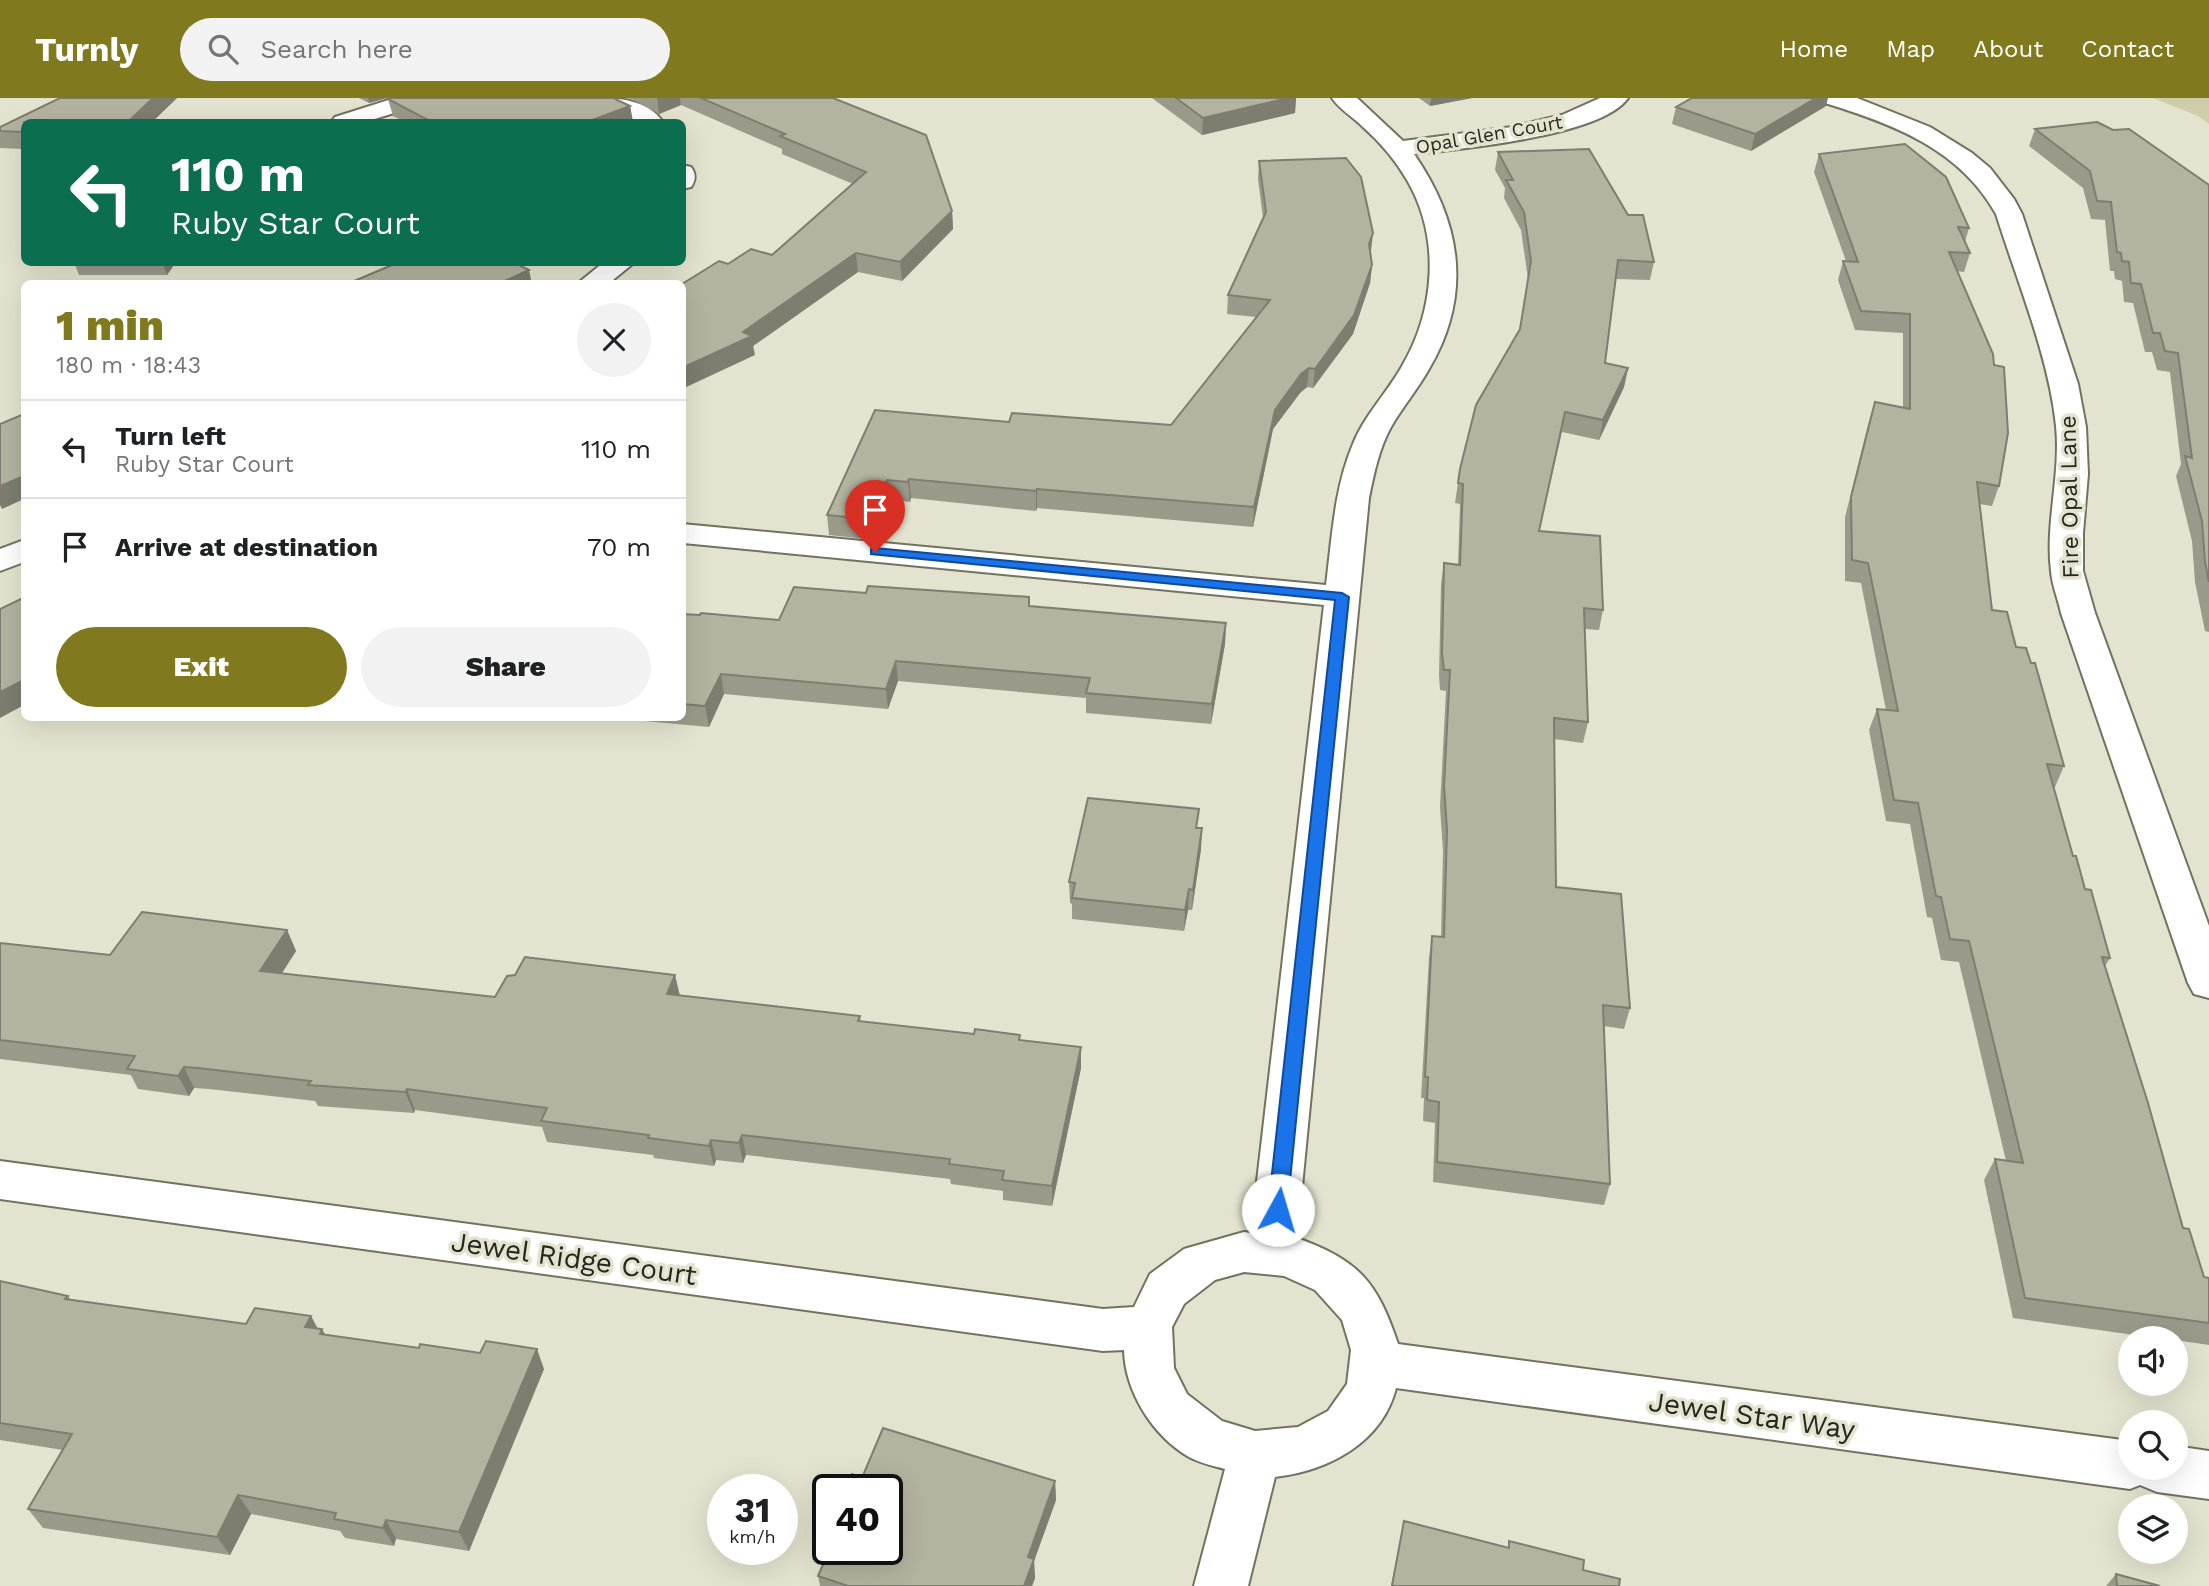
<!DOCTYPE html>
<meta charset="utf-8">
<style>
body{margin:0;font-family:"Work Sans",sans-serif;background:#f2f2f2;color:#202124;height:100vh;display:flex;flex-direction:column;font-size:26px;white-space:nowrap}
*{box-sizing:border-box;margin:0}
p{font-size:23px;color:#757577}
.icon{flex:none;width:38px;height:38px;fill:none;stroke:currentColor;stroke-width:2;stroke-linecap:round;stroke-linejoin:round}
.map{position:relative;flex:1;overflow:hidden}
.drawer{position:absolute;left:21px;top:182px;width:665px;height:441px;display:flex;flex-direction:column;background:#fff;border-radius:10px;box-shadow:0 7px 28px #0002}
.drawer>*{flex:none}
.hud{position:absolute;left:21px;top:21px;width:665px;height:147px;border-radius:10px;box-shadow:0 7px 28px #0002;background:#0b6e4f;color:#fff;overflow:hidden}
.tools{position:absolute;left:2118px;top:1228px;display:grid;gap:14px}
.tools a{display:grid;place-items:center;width:70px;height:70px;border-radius:50%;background:#fff;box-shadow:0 7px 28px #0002;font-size:35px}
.speed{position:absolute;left:707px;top:1376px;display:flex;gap:14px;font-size:35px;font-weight:700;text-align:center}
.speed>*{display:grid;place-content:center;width:91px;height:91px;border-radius:50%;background:#fff;box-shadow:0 7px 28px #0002;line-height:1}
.speed small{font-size:18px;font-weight:400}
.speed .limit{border:4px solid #111;border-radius:10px;background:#fff;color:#111}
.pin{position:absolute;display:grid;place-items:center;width:60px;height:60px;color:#fff;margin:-72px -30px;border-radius:50% 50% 50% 0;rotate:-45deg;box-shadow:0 0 7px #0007}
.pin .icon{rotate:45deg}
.me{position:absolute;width:77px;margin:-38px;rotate:6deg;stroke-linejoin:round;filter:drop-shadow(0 0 5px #0008)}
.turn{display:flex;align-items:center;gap:24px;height:147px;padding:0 35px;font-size:32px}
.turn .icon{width:91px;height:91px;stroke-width:2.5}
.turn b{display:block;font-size:49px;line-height:60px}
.round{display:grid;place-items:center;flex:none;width:74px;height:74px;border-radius:37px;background:#f2f2f2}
.overview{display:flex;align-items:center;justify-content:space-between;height:119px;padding:0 35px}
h1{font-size:42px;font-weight:800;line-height:52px;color:#80791e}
.primary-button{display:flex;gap:14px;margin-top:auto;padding:14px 35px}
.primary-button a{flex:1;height:80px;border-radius:42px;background:#80791e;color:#fff;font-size:28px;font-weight:800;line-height:80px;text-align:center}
.primary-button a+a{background:#f2f2f2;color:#202124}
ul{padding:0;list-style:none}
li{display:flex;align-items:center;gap:21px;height:98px;padding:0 35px;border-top:2px solid #e0e0e0}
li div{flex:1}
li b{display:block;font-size:26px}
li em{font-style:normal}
header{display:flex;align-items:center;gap:42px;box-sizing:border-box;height:98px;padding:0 35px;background:#80791e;color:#fff}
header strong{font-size:33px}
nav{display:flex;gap:38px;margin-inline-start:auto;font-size:24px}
.search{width:490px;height:63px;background:#f2f2f2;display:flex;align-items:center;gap:18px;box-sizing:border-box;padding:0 24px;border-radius:38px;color:#757577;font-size:26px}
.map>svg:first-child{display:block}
.green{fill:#d0ceaa}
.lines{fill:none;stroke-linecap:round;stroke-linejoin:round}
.minor-casing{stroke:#737260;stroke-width:4}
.minor{fill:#fff;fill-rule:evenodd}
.wall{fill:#9b9a8a}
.shaded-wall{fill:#7e7d70}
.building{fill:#b4b3a0;stroke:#7e7d70;stroke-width:2}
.route{fill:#1a73e8;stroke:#114b97;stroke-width:2}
.labels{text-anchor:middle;stroke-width:7;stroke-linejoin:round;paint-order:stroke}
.far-street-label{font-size:19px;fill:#27261f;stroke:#e4e3cf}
.street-label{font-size:23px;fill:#27261f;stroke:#e4e3cf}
.near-street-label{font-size:28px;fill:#27261f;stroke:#e4e3cf}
</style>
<header>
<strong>Turnly</strong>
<div class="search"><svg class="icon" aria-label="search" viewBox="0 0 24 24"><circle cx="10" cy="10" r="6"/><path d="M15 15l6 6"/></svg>Search here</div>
<nav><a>Home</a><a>Map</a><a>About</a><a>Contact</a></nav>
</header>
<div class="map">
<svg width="2209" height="1488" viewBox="0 0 2209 1488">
<rect width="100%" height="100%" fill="#e4e3cf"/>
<!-- green -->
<polygon class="green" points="2153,0 2209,0 2209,26 2198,18"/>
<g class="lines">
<defs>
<g id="minor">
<polygon points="395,0 429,0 426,5 365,24 331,24 335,19"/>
<path d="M594,0c24,0 53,1 69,24h-27l-39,-19z"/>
<path d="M1332,0h25l46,43 109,-14 50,-12 38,-17h28c-26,38 -168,51 -214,56 47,68 59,140 15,215 -11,20 -26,37 -38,58 -12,22 -17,46 -22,71l-72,740c63,23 80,44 101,106l732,97v27h45v-22l34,5v48l-52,-7 -17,-7 -10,4 -734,-101c-14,55 -68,83 -121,89l-27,109h-54l31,-117c-11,-3 -25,-6 -36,-12 -36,-21 -64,-65 -65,-107l-21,1 -1103,-152v-38l1103,148 31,-2 16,-33 34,-25 60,-17 7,1 73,-628 -641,-62 -1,-19 644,61c6,-47 8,-96 27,-141 11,-28 33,-50 48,-76 34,-57 40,-130 6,-188 -11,-19 -27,-38 -44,-53 -10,-10 -24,-18 -31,-29zM1244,1174l40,4 31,14 27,30 9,30 -4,34 -19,27 -30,16 -43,4 -33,-10 -35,-27 -13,-26 -2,-41 12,-23 31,-24z"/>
<path d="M1822,0h35l73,29 42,26 18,15 24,31 8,15 56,170 8,43 2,47 -5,59v38l12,42 114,313v72l-15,-4 -6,-11 -127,-370c-3,-14 -9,-28 -10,-42 -6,-48 10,-96 5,-145 -7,-69 -39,-145 -60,-212 -36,-65 -103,-90 -171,-111z"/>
<path d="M682,67l9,2c5,7 5,13 0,20l-9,2z"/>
<polygon points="604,164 635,164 608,186 577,186"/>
<polygon points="24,442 24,464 0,473 0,451"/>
</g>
</defs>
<!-- minor casing -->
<use href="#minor" class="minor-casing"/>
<!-- minor -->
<use href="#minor" class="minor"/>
</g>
<!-- wall -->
<g class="wall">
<polygon points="60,0 177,0 152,24 24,24 24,51 0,50 0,29"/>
<polygon points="359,0 387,0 369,5"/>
<polygon points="623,0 833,0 952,113 953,131 902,183 858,174 753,248 755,257 728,166 772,157 853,86 782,56 782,51 681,7 659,16 632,1"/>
<polygon points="1152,0 1296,0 1295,15 1202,37"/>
<polygon points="1419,0 1472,0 1430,8"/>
<polygon points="388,1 630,8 633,24 405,24 393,18"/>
<polygon points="1826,8 1751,53 1672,26 1676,9"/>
<polygon points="2035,31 2209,87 2209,534 2205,533 2195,484 2192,443 2176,378 2181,366 2170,274 2157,272 2152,254 2145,254 2133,205 2124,204 2122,183 2115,181 2114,173 2110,173 2105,122 2091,121 2083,90 2029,48"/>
<polygon points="1498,54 1654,164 1650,182 1616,181 1605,265 1628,270 1624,289 1599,342 1562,334 1539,433 1603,512 1599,532 1585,531 1588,624 1583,645 1554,641 1556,789 1630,910 1624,931 1604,928 1610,1086 1604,1107 1433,1084 1435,1025 1423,1023 1424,1000 1421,1000 1429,859 1432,838 1441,839 1443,753 1440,709 1446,593 1440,592 1439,577 1441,486 1444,465 1458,467 1460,406 1455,405 1460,371 1520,232 1528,181 1521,132 1504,100 1505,90 1495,72"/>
<polygon points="1819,56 1969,130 1965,144 1970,155 1964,174 1957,173 1999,388 1992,408 1979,406 1992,512 2016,549 2064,668 2055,689 2053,689 2073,758 2110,860 2105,868 2183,1130 2204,1179 2209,1180 2209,1247 2175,1242 2175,1241 2163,1241 2013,1220 1984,1082 1995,1061 2006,1063 1959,864 1941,862 1932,820 1927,819 1910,726 1886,723 1869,632 1877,611 1886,612 1861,485 1845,483 1845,419 1869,323 1875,304 1903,309 1903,235 1855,232 1838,182 1843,163 1846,163 1814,74"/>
<polygon points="1259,63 1371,153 1370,156 1372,167 1370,185 1353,236 1313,290 1307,289 1300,295 1273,331 1253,429 1037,410 1036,413 911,400 910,404 889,401 867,441 829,437 827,417 875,312 1009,324 1171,327 1256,219 1227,216 1228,197 1263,120 1258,81"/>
<polygon points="74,164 176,164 167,177 79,177"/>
<polygon points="1030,508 1226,525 1225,546 1211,626 1086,615 1086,600 898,583 888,611 724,596 709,629 613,620 682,620 682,516 779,522"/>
<polygon points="1198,730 1201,751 1192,812 1188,812 1184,833 1072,821 1072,806 1070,805 1069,784"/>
<polygon points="287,832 296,853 281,876 495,899 680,898 860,918 861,924 974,936 1020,937 1020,942 1081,949 1081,970 1052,1108 1003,1102 1003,1093 951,1086 950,1081 746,1057 743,1065 716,1062 714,1068 654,1060 653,1057 547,1044 542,1029 415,1012 414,1015 318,1008 315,1003 209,991 194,990 189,998 138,991 131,977 0,961 0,845 110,857"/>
<polygon points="0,1183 68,1198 71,1202 246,1226 311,1218 317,1230 322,1231 325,1237 544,1271 469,1453 396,1441 394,1448 345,1440 340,1433 251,1416 230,1457 43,1430 28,1411 63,1352 0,1342"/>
<polygon points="862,1380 1055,1383 1056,1402 1034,1463 1035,1480 1032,1488 820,1488 818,1478"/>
<polygon points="1404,1423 1508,1450 1509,1443 1583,1472 1619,1488 1391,1488"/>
<polygon points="2116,1476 2160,1488 2106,1488"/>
</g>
<!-- shaded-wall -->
<g class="shaded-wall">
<polygon points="153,0 177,0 152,24 131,24 130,22"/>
<polygon points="368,0 387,0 369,5"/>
<polygon points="657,0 680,0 681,7 659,16"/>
<polygon points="1288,0 1296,0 1295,15 1202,37 1203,20"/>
<polygon points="1431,0 1472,0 1430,8"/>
<polygon points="1816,0 1828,0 1826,8 1751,53 1755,36"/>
<polygon points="630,8 633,24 587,24"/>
<polygon points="952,113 953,131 902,183 900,164"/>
<polygon points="1373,135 1371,153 1367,164 1369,146"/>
<polygon points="856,155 858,174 753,248 755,257 682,291 682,270 743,234"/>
<polygon points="162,164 176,164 167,177"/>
<polygon points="1372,167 1370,185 1353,236 1313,290 1315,271"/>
<polygon points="529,172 532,186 498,186"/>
<polygon points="1309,270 1307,289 1300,295 1273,331 1253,429 1254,409 1275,312 1301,276"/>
<polygon points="1628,270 1624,289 1599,342 1603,322"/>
<polygon points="24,378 24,401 2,411 0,407 0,388"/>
<polygon points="909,381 911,400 910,404 908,384"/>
<polygon points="887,382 889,401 867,441 865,421"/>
<polygon points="1037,391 1037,410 1036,413 1036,393"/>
<polygon points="1226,525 1225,546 1211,626 1212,606"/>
<polygon points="896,563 898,583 888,611 886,591"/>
<polygon points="721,576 724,596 709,629 705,608"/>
<polygon points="24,582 24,607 0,620 0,594"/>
<polygon points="1202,730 1201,751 1192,812 1193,792"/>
<polygon points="1189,791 1188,812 1184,833 1185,812"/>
<polygon points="287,832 296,853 270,894 260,873"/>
<polygon points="675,877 680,898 667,896"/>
<polygon points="1081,949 1081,970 1052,1108 1052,1088"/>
<polygon points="184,969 194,990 189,998 178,978"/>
<polygon points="407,991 415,1012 414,1015 405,994"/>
<polygon points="742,1037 746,1057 743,1065 739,1045"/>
<polygon points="711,1042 716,1062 714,1068 709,1048"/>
<polygon points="311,1218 320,1235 322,1231 333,1251 305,1229"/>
<polygon points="537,1251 544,1271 469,1453 459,1434"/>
<polygon points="1055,1383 1056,1402 1034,1463 1035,1480 1032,1488 1024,1488 1028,1459"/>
<polygon points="238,1397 251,1416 230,1457 217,1439"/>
<polygon points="386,1422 396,1441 394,1448 383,1430"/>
</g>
<!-- building -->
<g class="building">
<polygon points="60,0 153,0 130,22 131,24 24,24 24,34 0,33 0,29"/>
<polygon points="391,0 613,0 630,8 587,24 425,24 430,23 388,1"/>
<polygon points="701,0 833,0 926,37 952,113 900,164 856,155 743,234 752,238 682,270 682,186 719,163 728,166 751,151 772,157 866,74 780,38 785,36"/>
<polygon points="1176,0 1288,0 1203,20"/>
<polygon points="1692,0 1816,0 1755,36 1676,9"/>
<polygon points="2097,24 2113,32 2129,31 2209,87 2209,484 2205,464 2202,423 2185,358 2192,360 2178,255 2165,253 2160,235 2153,235 2141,186 2131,185 2129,164 2122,163 2121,155 2117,154 2111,104 2097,103 2090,73 2035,31"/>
<polygon points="1905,46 1946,79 1969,130 1958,129 1970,155 1949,154 1993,256 1994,267 2004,269 2008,335 1999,388 1977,384 1992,512 2007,514 2016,549 2026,550 2031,565 2035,565 2064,668 2047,666 2073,758 2076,758 2085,791 2091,792 2110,860 2102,859 2148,1005 2183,1130 2189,1131 2204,1179 2209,1180 2209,1225 2025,1200 1995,1061 2023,1065 1969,843 1950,841 1941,799 1936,798 1918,705 1894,702 1877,611 1898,613 1868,465 1852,462 1851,399 1875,304 1910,311 1910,216 1861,213 1843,163 1858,164 1819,56"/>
<polygon points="1589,51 1628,117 1643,117 1654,164 1618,162 1605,265 1628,270 1603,322 1565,314 1539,433 1600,438 1603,512 1584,510 1588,624 1554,620 1556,789 1621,796 1630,910 1603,907 1610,1086 1437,1064 1439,1004 1427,1002 1428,979 1425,979 1432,838 1444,839 1447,732 1444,688 1450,572 1444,572 1442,556 1444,465 1460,467 1463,386 1458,385 1460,371 1476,307 1520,231 1531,163 1524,114 1506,82 1513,82 1498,54"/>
<polygon points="1346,60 1361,79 1373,135 1369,146 1372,167 1354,217 1315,271 1309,270 1301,276 1275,312 1254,409 1037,391 1036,393 909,381 908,384 887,382 865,421 827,417 875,312 1009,324 1012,315 1171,327 1270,202 1228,197 1266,114 1259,63"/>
<polygon points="399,164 513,164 529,172 498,186 347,186"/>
<polygon points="24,316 24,378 0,388 0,326"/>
<polygon points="868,488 1029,499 1029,508 1226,525 1212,606 1086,595 1090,580 896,563 886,591 721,576 705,608 682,606 682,516 700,517 701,515 779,522 794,489 866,495"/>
<polygon points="23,500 24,501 24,582 0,594 0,511"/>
<polygon points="1088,700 1199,711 1196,730 1202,730 1193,792 1189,791 1185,812 1072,800 1075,785 1069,784"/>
<polygon points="142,814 287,832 260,873 495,899 507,878 515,877 525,859 675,877 667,896 860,918 858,923 974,936 975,931 1020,937 1019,942 1081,949 1052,1088 1002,1082 1004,1073 949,1066 950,1061 742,1037 739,1045 711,1042 709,1048 648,1040 649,1037 541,1023 547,1010 407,991 405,994 308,987 311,983 198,970 184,969 178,978 127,971 135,958 0,942 0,845 110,857"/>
<polygon points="0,1183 68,1198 65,1201 246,1226 255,1210 311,1218 305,1229 322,1231 320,1236 419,1250 420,1246 480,1255 486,1243 537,1251 459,1434 386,1422 383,1430 334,1421 336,1415 238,1397 217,1439 28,1411 72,1336 0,1325"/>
<polygon points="883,1330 1055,1383 1028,1459 1034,1461 1024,1488 848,1488 818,1478 830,1451 887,1451 887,1391 845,1391 852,1376 862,1380"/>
<polygon points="1404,1423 1509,1450 1509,1443 1584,1462 1583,1472 1620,1481 1619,1488 1392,1488"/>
<polygon points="2116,1476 2160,1488 2117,1488"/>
</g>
<!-- route -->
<polygon class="route" points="875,450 1342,495 1349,499 1287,1112 1284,1117 1278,1120 1271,1117 1268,1112 1335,502 871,456 871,451"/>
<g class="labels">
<!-- far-street labels -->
<g class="far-street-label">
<text transform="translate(1489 36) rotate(-10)" y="7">Opal Glen Court</text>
</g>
<!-- street labels -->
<g class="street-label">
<text transform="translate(2069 399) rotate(-91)" y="8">Fire Opal Lane</text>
</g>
<!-- near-street labels -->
<g class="near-street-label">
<text transform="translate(574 1160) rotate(8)" y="10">Jewel Ridge Court</text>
<text transform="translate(1752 1317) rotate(8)" y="10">Jewel Star Way</text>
</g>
</g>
</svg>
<div class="tools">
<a><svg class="icon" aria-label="sound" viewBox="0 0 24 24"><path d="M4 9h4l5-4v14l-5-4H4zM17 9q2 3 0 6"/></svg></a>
<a><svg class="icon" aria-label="search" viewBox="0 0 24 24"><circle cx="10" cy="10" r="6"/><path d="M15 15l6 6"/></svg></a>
<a><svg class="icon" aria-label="layers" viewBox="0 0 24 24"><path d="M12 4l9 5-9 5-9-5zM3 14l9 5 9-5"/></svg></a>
</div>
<div class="speed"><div>31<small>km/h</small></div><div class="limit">40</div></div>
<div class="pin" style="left:875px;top:454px;background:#d93025"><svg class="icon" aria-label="arrive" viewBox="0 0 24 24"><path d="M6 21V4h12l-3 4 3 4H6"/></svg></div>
<svg class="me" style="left:1278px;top:1112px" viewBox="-20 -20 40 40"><circle r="19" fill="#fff"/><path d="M0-13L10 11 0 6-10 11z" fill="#1a73e8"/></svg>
<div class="hud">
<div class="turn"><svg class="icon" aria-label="left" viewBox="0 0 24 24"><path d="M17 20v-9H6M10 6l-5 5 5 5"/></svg><div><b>110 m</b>Ruby Star Court</div></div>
</div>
<section class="drawer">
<div class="overview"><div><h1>1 min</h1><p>180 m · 18:43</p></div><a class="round"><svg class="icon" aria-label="close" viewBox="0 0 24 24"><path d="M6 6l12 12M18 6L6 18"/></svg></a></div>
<ul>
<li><svg class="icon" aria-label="left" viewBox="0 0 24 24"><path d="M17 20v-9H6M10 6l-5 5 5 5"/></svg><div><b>Turn left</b><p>Ruby Star Court</p></div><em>110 m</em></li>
<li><svg class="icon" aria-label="arrive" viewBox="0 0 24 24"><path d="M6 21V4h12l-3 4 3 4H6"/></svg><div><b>Arrive at destination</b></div><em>70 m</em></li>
</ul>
<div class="primary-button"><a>Exit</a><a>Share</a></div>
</section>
</div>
